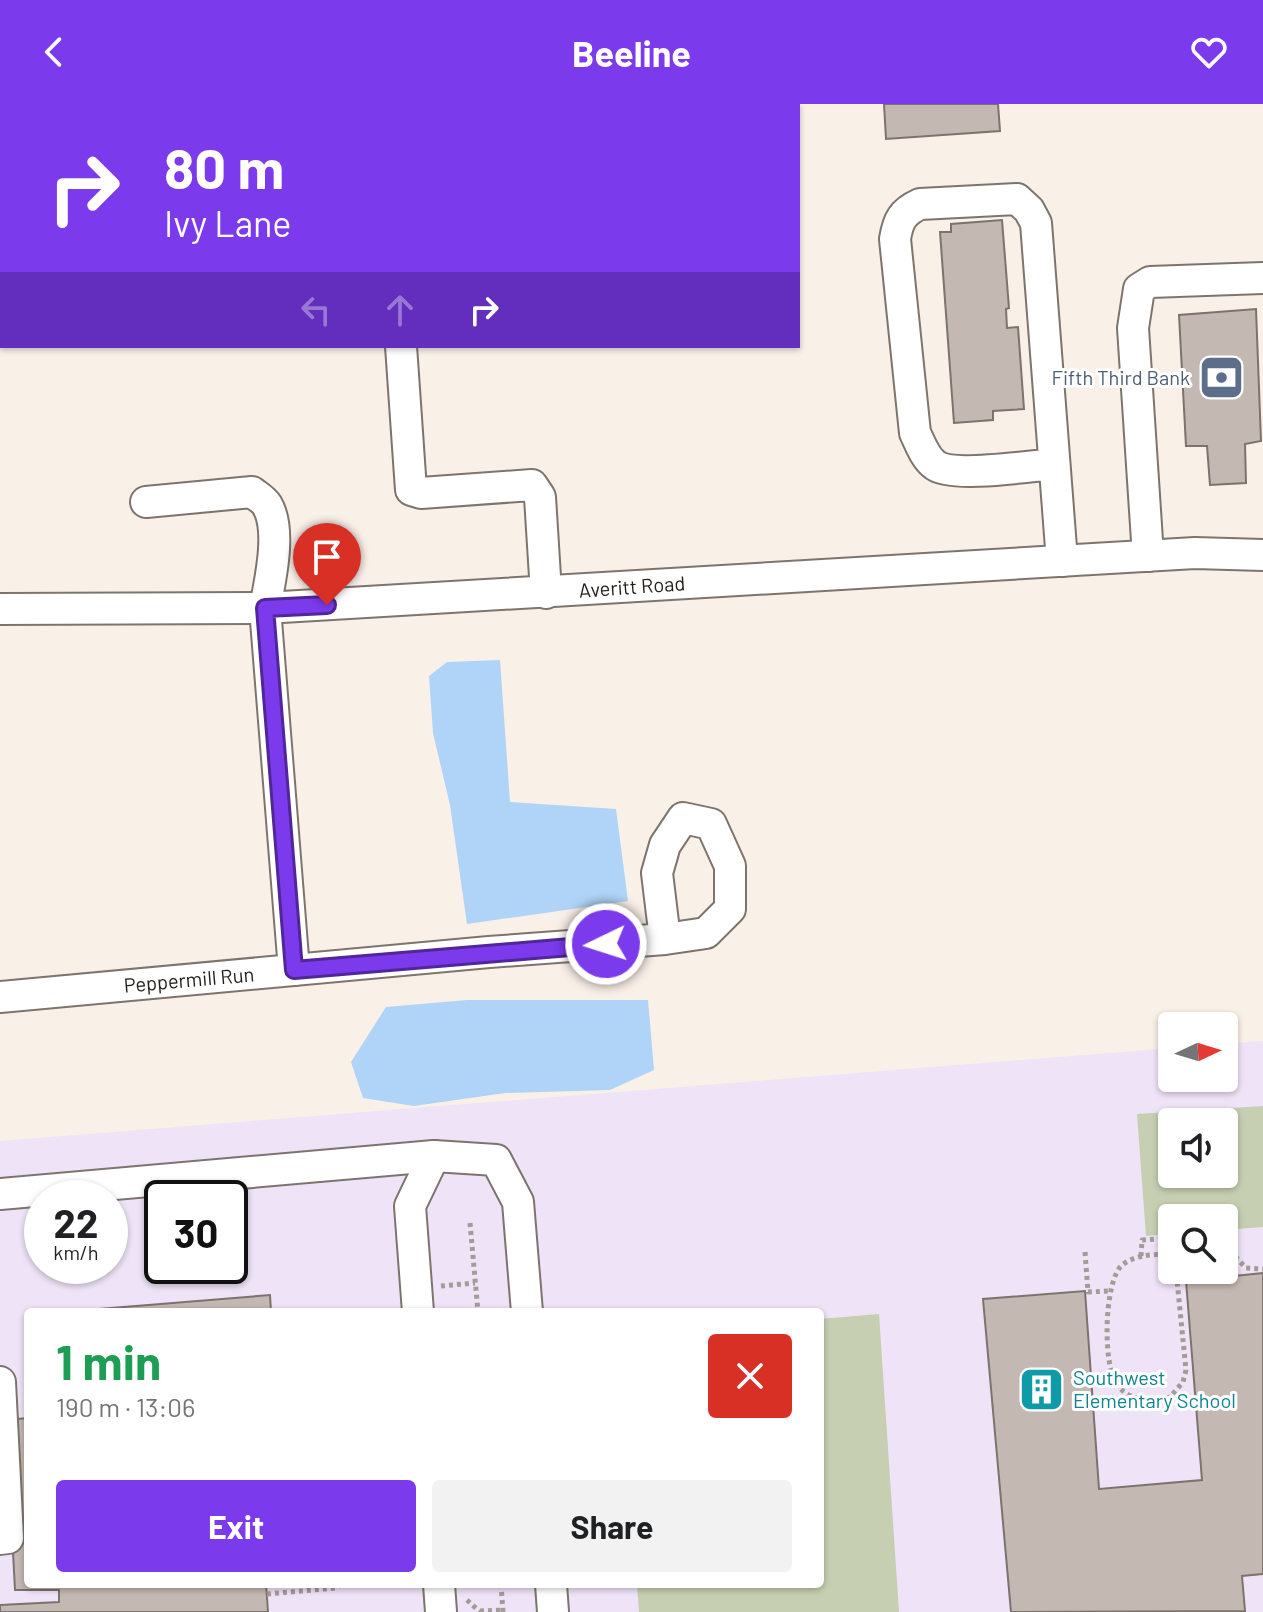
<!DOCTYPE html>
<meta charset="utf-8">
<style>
body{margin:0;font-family:Barlow,sans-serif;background:#f2f2f2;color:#202124;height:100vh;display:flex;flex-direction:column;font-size:30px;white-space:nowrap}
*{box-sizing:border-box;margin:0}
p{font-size:26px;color:#757577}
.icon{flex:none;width:44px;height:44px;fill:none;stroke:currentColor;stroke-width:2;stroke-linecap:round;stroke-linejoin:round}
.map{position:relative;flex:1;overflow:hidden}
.side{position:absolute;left:24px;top:1204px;width:800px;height:280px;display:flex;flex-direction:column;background:#fff;border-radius:8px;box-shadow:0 2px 6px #0004}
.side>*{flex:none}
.hud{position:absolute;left:0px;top:0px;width:800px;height:244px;box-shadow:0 2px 6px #0004;background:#7c3aed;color:#fff;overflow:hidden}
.needle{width:52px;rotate:86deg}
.buttons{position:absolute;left:1158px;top:908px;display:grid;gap:16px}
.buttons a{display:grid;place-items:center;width:80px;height:80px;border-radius:8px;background:#fff;box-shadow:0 2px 6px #0004;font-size:40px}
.speed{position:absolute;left:24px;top:1076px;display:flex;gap:16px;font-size:40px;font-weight:700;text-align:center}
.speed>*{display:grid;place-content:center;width:104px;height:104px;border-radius:50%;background:#fff;box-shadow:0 2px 6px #0004;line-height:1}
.speed small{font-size:20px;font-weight:400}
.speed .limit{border:4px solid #111;border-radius:12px;background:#fff;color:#111}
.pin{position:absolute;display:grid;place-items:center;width:68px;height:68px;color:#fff;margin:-82px -34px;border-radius:50% 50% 50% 0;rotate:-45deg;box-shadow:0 0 8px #0007}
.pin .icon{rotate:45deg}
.me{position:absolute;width:88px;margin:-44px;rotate:266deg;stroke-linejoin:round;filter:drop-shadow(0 0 6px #0008)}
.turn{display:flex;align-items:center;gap:28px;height:168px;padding:0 32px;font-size:36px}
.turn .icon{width:104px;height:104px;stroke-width:2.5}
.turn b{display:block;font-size:56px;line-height:68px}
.lanes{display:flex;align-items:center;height:76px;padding:0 32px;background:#0003;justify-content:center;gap:40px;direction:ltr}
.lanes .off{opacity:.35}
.round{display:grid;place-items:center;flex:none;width:84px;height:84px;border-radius:8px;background:#f2f2f2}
.head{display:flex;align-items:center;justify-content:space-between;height:136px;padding:0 32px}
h1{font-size:48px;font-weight:700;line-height:60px;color:#1e9e55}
.button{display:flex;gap:16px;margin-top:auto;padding:16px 32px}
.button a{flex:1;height:92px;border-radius:8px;background:#7c3aed;color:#fff;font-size:32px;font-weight:700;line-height:92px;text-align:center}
.button a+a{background:#f2f2f2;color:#202124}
header{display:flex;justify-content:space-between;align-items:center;height:104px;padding:0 32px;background:#7c3aed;color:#fff;font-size:36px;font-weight:700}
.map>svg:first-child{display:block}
.education{fill:#eee3f7;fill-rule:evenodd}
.green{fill:#c6cfb2;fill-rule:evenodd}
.water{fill:#afd4f7}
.building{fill:#c3b8b2;stroke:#7d736e;stroke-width:2}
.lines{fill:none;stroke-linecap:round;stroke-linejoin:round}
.minor-casing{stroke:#7d746d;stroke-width:34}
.path{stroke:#a39c96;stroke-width:5;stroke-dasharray:4 4;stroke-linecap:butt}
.minor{stroke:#fff;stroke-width:30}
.route-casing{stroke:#51269a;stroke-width:20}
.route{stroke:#7c3aed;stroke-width:14}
.labels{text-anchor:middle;stroke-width:6;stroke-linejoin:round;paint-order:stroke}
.service-label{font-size:20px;fill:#4e5e75;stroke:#fff;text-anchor:end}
.street-label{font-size:20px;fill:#201d1a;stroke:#fff}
.culture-label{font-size:20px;fill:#0d838f;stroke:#fff;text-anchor:start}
</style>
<header><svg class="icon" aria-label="back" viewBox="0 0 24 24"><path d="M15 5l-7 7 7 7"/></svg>Beeline<svg class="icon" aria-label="heart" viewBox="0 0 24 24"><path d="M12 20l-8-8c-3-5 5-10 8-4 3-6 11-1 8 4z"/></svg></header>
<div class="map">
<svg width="1263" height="1508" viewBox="0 0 1263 1508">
<rect width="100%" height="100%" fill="#f9f0e8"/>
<!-- education -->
<path class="education" d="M1263,937v571h-1263v-471l1172,-93v30h52v-34zM1172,1018h52v52h-52zM42,1094h68v68h-68zM162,1094h68v68h-68zM1172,1114h52v52h-52zM28,1208h792v272h-792z"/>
<!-- green -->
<g class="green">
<polygon points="217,0 488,0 216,2"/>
<rect x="567" y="0" width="203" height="2"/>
<path d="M1263,1002v121l-39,3v-12h-52v16l-26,2 -9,-122zM1224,1018v52h-52v-52z"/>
<polygon points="879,1210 899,1508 639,1508 637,1480 820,1480 820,1215"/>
</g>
<!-- water -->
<g class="water">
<polygon points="500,556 510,698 616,705 628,797 467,820 450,701 433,629 429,572 447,558"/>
<polygon points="467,896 648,896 654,966 610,986 505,989 414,1002 363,994 351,958 386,903"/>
</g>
<!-- building -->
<g class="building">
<polygon points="884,0 998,0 1000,27 886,35"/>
<polygon points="1002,116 1009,204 1006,205 1007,224 1018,223 1024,305 993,307 993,316 954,319 940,128 951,128 951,120"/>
<polygon points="1256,205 1261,337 1245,340 1246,379 1210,381 1207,342 1186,342 1179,211"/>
<polygon points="1263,1169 1263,1470 1242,1472 1245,1507 1011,1508 983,1195 1085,1187 1099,1385 1202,1376 1186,1177"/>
<polygon points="270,1191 271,1208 62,1208"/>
<polygon points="28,1314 28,1480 266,1480 268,1508 0,1508 0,1501 59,1498 59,1486 15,1486 6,1316"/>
</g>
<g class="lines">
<defs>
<g id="minor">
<polyline points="401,242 411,386 421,389 532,381 540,393 546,489"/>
<path d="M1054,360c-24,2 -102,14 -119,1 -10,-7 -15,-22 -20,-32l-20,-194c3,-18 7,-27 25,-35l97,-5 12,11 7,13 26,338"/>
<path d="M146,398l106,-10c5,4 12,8 15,13 15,25 3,76 -2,103l29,362"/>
<polyline points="1148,452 1133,224 1139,185 1150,178 1263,174"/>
<polyline points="0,505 265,504 1195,449 1263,451"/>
<polyline points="0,893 489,848 665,835 706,829 730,805 730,762 711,720 683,714 665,741 657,769 665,835"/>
<polyline points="0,1090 434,1052 496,1056 518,1098 527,1208"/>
<polyline points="418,1208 410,1102 434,1052"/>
<polyline points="0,1278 8,1434 0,1435"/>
<polyline points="439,1480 441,1508"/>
<polyline points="551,1480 553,1508"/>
</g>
</defs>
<!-- minor casing -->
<use href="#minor" class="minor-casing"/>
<!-- path -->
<g class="path">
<polyline points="470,1119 478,1208"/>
<polyline points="1224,1141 1246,1164 1263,1165"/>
<polyline points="1085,1148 1088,1188 1109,1187"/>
<polyline points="1141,1152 1142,1136 1172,1134"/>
<path d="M1172,1157c-7,-7 -13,-7 -22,-6 -10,1 -21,4 -29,11 -17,18 -19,101 -3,120 13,16 34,15 52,11l13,-15 3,-12 -10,-100"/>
<polyline points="441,1182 475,1179"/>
<polyline points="501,1480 503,1508"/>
<polyline points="267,1490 336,1484 343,1480"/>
<polyline points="467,1496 480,1508"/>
<polyline points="480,1507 503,1506"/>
</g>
<!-- minor -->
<use href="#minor" class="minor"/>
</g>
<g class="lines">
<defs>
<polyline id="route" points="327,501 265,504 294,866 606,840"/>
</defs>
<!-- route casing -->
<use href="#route" class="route-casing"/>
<!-- route -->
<use href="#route" class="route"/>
</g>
<!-- icons -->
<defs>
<symbol id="bank-square" viewBox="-11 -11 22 22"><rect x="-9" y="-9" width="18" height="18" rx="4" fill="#5c6f8a" stroke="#fff"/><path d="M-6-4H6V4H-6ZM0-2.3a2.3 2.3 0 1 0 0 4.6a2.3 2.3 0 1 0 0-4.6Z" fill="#fff"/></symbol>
<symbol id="building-square" viewBox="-11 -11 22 22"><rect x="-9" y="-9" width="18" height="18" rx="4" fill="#0f9aa8" stroke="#fff"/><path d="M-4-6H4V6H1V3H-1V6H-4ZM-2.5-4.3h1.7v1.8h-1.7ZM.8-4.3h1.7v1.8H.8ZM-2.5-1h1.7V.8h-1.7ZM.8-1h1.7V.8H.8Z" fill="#fff"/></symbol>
</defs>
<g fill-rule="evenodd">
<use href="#bank-square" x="1196" y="248" width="51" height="51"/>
<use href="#building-square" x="1016" y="1260" width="51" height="51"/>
</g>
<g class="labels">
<!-- service labels -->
<g class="service-label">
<text x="1190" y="281">Fifth Third Bank</text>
</g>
<!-- street labels -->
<g class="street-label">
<text transform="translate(632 483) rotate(-4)" y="7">Averitt Road</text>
<text transform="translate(189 876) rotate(-5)" y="7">Peppermill Run</text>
</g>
<!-- culture labels -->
<g class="culture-label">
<text x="1073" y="1281">Southwest<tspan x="1073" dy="23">Elementary School</tspan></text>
</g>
</g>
</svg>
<div class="buttons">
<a><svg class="needle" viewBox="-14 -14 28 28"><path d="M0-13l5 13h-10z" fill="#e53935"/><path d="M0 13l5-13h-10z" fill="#757577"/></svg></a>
<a><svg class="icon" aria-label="sound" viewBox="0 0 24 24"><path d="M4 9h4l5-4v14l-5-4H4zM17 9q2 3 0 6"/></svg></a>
<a><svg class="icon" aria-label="search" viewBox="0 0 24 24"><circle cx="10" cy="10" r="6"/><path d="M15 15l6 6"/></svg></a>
</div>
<div class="speed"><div>22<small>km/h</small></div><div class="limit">30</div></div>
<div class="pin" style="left:327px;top:501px;background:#d93025"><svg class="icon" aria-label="arrive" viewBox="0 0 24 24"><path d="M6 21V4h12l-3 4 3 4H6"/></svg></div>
<svg class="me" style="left:606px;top:840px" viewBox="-20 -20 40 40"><circle r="17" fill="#7c3aed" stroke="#fff" stroke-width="3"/><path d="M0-11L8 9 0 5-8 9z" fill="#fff"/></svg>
<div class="hud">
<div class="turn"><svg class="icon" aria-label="right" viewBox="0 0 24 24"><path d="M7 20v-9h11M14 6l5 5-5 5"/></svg><div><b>80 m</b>Ivy Lane</div></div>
<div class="lanes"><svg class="icon off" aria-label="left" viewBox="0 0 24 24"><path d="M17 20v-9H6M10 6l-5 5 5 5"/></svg><svg class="icon off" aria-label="ahead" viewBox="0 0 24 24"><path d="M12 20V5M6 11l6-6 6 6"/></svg><svg class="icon" aria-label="right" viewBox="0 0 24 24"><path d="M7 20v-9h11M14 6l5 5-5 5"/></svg></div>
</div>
<section class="side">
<div class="head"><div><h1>1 min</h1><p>190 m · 13:06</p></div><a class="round" style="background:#d93025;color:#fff"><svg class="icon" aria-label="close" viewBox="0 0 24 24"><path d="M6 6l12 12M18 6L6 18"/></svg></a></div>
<div class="button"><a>Exit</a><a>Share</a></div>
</section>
</div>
